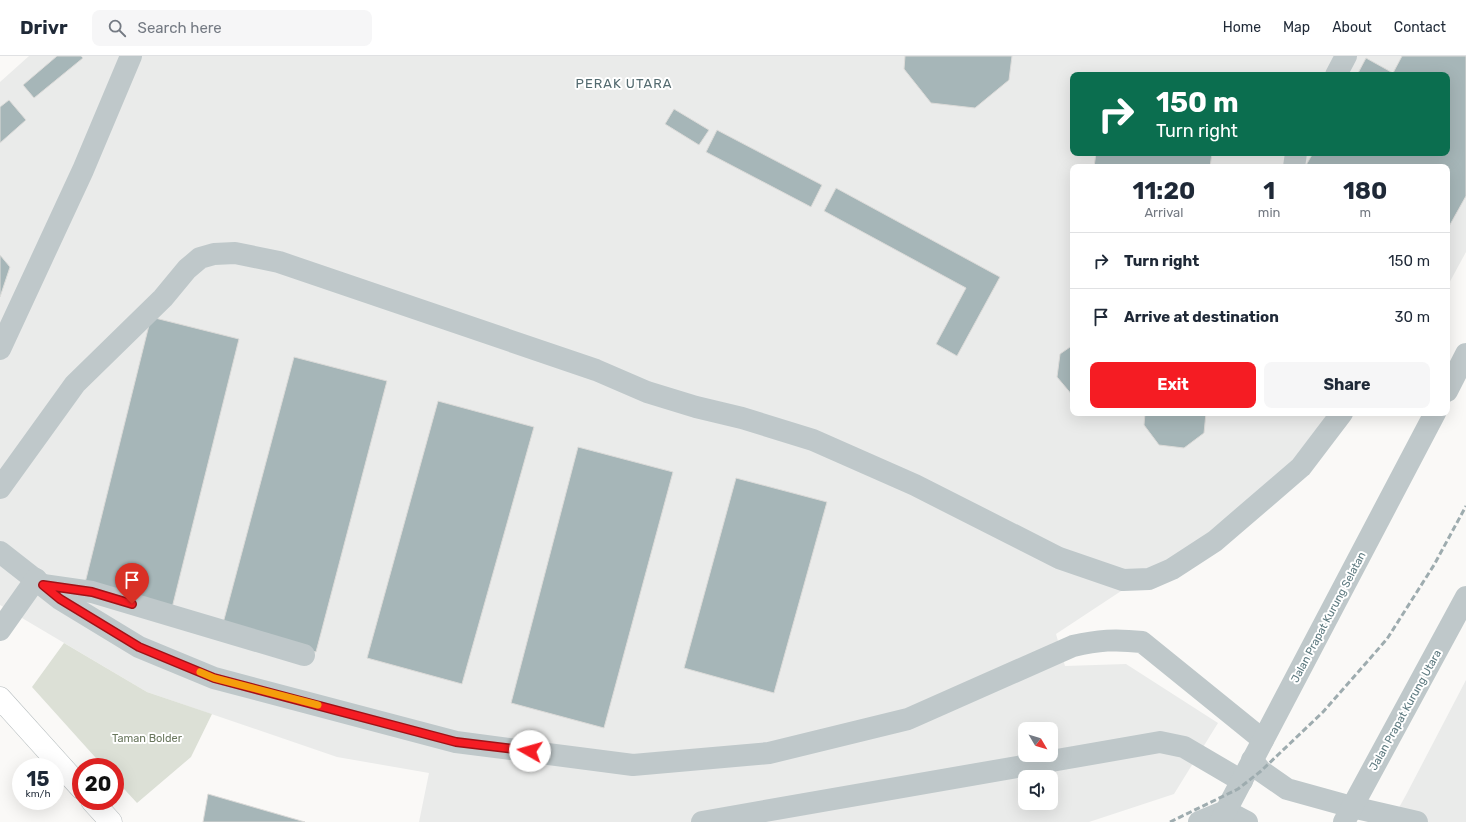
<!DOCTYPE html>
<style>
body{margin:0;font-family:Rubik,sans-serif;background:#f6f6f7;color:#1f2937;height:100vh;display:flex;flex-direction:column;font-size:15px;white-space:nowrap}
*{box-sizing:border-box;margin:0}
p{font-size:13px;color:#747a83}
.icon{flex:none;width:22px;height:22px;fill:none;stroke:currentColor;stroke-width:2;stroke-linecap:round;stroke-linejoin:round}
.map{position:relative;flex:1;overflow:hidden}
.panel{position:absolute;left:1070px;top:108px;width:380px;height:252px;display:flex;flex-direction:column;background:#fff;border-radius:8px;box-shadow:0 4px 16px #0002}
.panel>*{flex:none}
.banner{position:absolute;left:1070px;top:16px;width:380px;height:84px;border-radius:8px;box-shadow:0 4px 16px #0002;background:#0b6e4f;color:#fff;overflow:hidden}
.needle{width:26px;rotate:128deg}
.buttons{position:absolute;left:1018px;top:666px;display:grid;gap:8px}
.buttons a{display:grid;place-items:center;width:40px;height:40px;border-radius:8px;background:#fff;box-shadow:0 4px 16px #0002;font-size:20px}
.speed{position:absolute;left:12px;top:702px;display:flex;gap:8px;font-size:20px;font-weight:700;text-align:center}
.speed>*{display:grid;place-content:center;width:52px;height:52px;border-radius:50%;background:#fff;box-shadow:0 4px 16px #0002;line-height:1}
.speed small{font-size:10px;font-weight:400}
.speed .limit{border:6px solid #d22;background:#fff;color:#111}
.pin{position:absolute;display:grid;place-items:center;width:34px;height:34px;color:#fff;margin:-41px -17px;border-radius:50% 50% 50% 0;rotate:-45deg;box-shadow:0 0 4px #0007}
.pin .icon{rotate:45deg}
.me{position:absolute;width:44px;margin:-22px;rotate:277deg;stroke-linejoin:round;filter:drop-shadow(0 0 3px #0008)}
.turn{display:flex;align-items:center;gap:14px;height:84px;padding:0 20px;font-size:18px}
.turn .icon{width:52px;height:52px;stroke-width:2.5}
.turn b{display:block;font-size:28px;line-height:34px}
.eta{display:flex;justify-content:space-evenly;align-items:center;height:68px;text-align:center}
.eta b{font-size:24px;font-weight:700;line-height:28px}
.action{display:flex;gap:8px;margin-top:auto;padding:8px 20px}
.action a{flex:1;height:46px;border-radius:8px;background:#f51c23;color:#fff;font-size:16px;font-weight:700;line-height:46px;text-align:center}
.action a+a{background:#f6f6f7;color:#1f2937}
ul{padding:0;list-style:none}
li{display:flex;align-items:center;gap:12px;height:56px;padding:0 20px;border-top:1px solid #e0e1e3}
li div{flex:1}
li b{display:block;font-size:15px}
li em{font-style:normal}
header{display:flex;align-items:center;gap:24px;box-sizing:border-box;height:56px;padding:0 20px;background:#fff;border-bottom:1px solid #e0e1e3}
header strong{font-size:19px}
nav{display:flex;gap:22px;margin-inline-start:auto;font-size:14px}
.search{width:280px;height:36px;background:#f6f6f7;display:flex;align-items:center;gap:10px;box-sizing:border-box;padding:0 14px;border-radius:8px;color:#747a83;font-size:15px}
.map>svg:first-child{display:block}
.built{fill:#eaebea;fill-rule:evenodd}
.green{fill:#dce0d6}
.building{fill:#a6b6b8;stroke:#dcdbd9}
.lines{fill:none;stroke-linecap:round;stroke-linejoin:round}
.highway-casing{stroke:#b5bcbe;stroke-width:23}
.minor{stroke:#bfc8ca;stroke-width:22}
.highway{stroke:#fff;stroke-width:22}
.rail{stroke:#9eacaf;stroke-width:3;stroke-dasharray:6 3;stroke-linecap:butt}
.route-casing{stroke:#9f1217;stroke-width:10}
.route{stroke:#f51c23;stroke-width:7}
.slow{stroke:#f59e0b;stroke-width:7}
.labels{text-anchor:middle;stroke-width:4;stroke-linejoin:round;paint-order:stroke}
.street-label{font-size:11px;fill:#5d797f;stroke:#fff}
.park-label{font-size:11px;fill:#69775d;stroke:#fff}
.quarter-label{font-size:13px;letter-spacing:1px;fill:#546b70;stroke:#fff}
</style>
<header>
<strong>Drivr</strong>
<div class="search"><svg class="icon" aria-label="search" viewBox="0 0 24 24"><circle cx="10" cy="10" r="6"/><path d="M15 15l6 6"/></svg>Search here</div>
<nav><a>Home</a><a>Map</a><a>About</a><a>Contact</a></nav>
</header>
<div class="map">
<svg width="1466" height="766" viewBox="0 0 1466 766">
<rect width="100%" height="100%" fill="#faf9f7"/>
<!-- built -->
<g class="built">
<path d="M29,0h1437v196l-19,35v-120h-374v246h271l-85,87 -203,134 9,32 61,-2 92,59 -44,71 -85,28h-670l10,-49 -92,-16 -190,-65 -147,-87v-523zM1073,19h374v78h-374zM1025,673h26v26h-26zM1025,721h26v26h-26z"/>
<polygon points="1466,624 1466,766 1391,766 1406,739"/>
</g>
<!-- green -->
<polygon class="green" points="64,587 147,636 212,658 191,701 137,747 115,723 115,711 104,711 32,631"/>
<!-- building -->
<g class="building">
<polygon points="57,0 81,0 83,2 34,42 23,29"/>
<polygon points="905,0 1012,0 1009,24 975,52 931,47 904,13"/>
<polygon points="1402,0 1466,0 1466,140 1447,174 1447,111 1305,111 1313,97 1447,97 1447,19 1357,19 1366,2 1393,17"/>
<polygon points="9,44 26,64 0,87 0,51"/>
<polygon points="674,53 709,74 699,89 665,68"/>
<polygon points="717,74 822,129 811,151 706,96"/>
<polygon points="1096,97 1212,97 1210,111 1094,111"/>
<polygon points="836,132 1000,221 957,300 936,288 966,232 824,155"/>
<polygon points="0,199 10,211 0,241"/>
<polygon points="151,261 239,283 172,552 84,531"/>
<polygon points="1073,289 1073,340 1057,321 1060,298"/>
<polygon points="294,301 387,325 316,596 222,571"/>
<polygon points="438,345 534,371 462,628 367,602"/>
<polygon points="1145,357 1206,357 1204,377 1184,392 1159,389 1144,369"/>
<polygon points="578,391 673,416 604,672 511,647"/>
<polygon points="736,422 827,446 774,637 684,612"/>
<polygon points="208,738 305,766 203,766"/>
</g>
<g class="lines">
<defs>
<g id="highway">
<polyline points="0,642 81,732"/>
<polyline points="92,745 111,766"/>
</g>
</defs>
<!-- highway casing -->
<use href="#highway" class="highway-casing"/>
<!-- minor -->
<g class="minor">
<polyline points="1336,19 1346,0"/>
<polyline points="1294,111 1296,97"/>
<polyline points="0,293 83,114 131,0"/>
<polyline points="1447,335 1466,298"/>
<polyline points="0,432 75,328 163,242 187,213 200,202 214,198 235,197 279,206 596,314 647,336 696,351 742,362 813,384 915,429 1059,502 1123,524 1149,523 1172,513 1215,485 1301,411 1342,357"/>
<path d="M0,496l60,47 79,48 75,31 242,64 177,23 136,-12 139,-34 165,-73c25,-6 43,-7 69,-4l121,98"/>
<polyline points="43,529 92,536 304,599"/>
<polyline points="0,574 36,523"/>
<polyline points="1252,704 1261,715 1287,733 1352,751 1417,766"/>
<polyline points="702,766 1160,686 1184,691 1242,725"/>
<polyline points="1199,766 1226,755 1247,766"/>
<polyline points="1220,766 1435,357"/>
<polyline points="1344,766 1466,541"/>
</g>
<!-- highway -->
<use href="#highway" class="highway"/>
<!-- rail -->
<polyline class="rail" points="1170,766 1238,733 1261,715 1323,656 1387,583 1434,509 1466,450"/>
</g>
<g class="lines">
<defs>
<polyline id="route" points="132,548 92,536 43,529 60,543 139,591 214,622 456,686 530,695"/>
</defs>
<!-- route casing -->
<use href="#route" class="route-casing"/>
<!-- route -->
<use href="#route" class="route"/>
<!-- slow -->
<polyline class="slow" points="200,616 214,622 318,649"/>
</g>
<g class="labels">
<!-- street labels -->
<g class="street-label">
<text transform="translate(1328 561) rotate(-62)" y="4">Jalan Prapat Kurung Selatan</text>
<text transform="translate(1405 654) rotate(-61)" y="4">Jalan Prapat Kurung Utara</text>
</g>
<!-- park labels -->
<g class="park-label">
<text x="147" y="686">Taman Bolder</text>
</g>
<!-- quarter labels -->
<g class="quarter-label">
<text x="624" y="32">PERAK UTARA</text>
</g>
</g>
</svg>
<div class="buttons">
<a><svg class="needle" viewBox="-14 -14 28 28"><path d="M0-13l5 13h-10z" fill="#e53935"/><path d="M0 13l5-13h-10z" fill="#747a83"/></svg></a>
<a><svg class="icon" aria-label="sound" viewBox="0 0 24 24"><path d="M4 9h4l5-4v14l-5-4H4zM17 9q2 3 0 6"/></svg></a>
</div>
<div class="speed"><div>15<small>km/h</small></div><div class="limit">20</div></div>
<div class="pin" style="left:132px;top:548px;background:#d93025"><svg class="icon" aria-label="arrive" viewBox="0 0 24 24"><path d="M6 21V4h12l-3 4 3 4H6"/></svg></div>
<svg class="me" style="left:530px;top:695px" viewBox="-20 -20 40 40"><circle r="19" fill="#fff"/><path d="M0-13L10 11 0 6-10 11z" fill="#f51c23"/></svg>
<div class="banner">
<div class="turn"><svg class="icon" aria-label="right" viewBox="0 0 24 24"><path d="M7 20v-9h11M14 6l5 5-5 5"/></svg><div><b>150 m</b>Turn right</div></div>
</div>
<section class="panel">
<div class="eta">
<div><b>11:20</b><p>Arrival</p></div>
<div><b>1</b><p>min</p></div>
<div><b>180</b><p>m</p></div>
</div>
<ul>
<li><svg class="icon" aria-label="right" viewBox="0 0 24 24"><path d="M7 20v-9h11M14 6l5 5-5 5"/></svg><div><b>Turn right</b></div><em>150 m</em></li>
<li><svg class="icon" aria-label="arrive" viewBox="0 0 24 24"><path d="M6 21V4h12l-3 4 3 4H6"/></svg><div><b>Arrive at destination</b></div><em>30 m</em></li>
</ul>
<div class="action"><a>Exit</a><a>Share</a></div>
</section>
</div>
